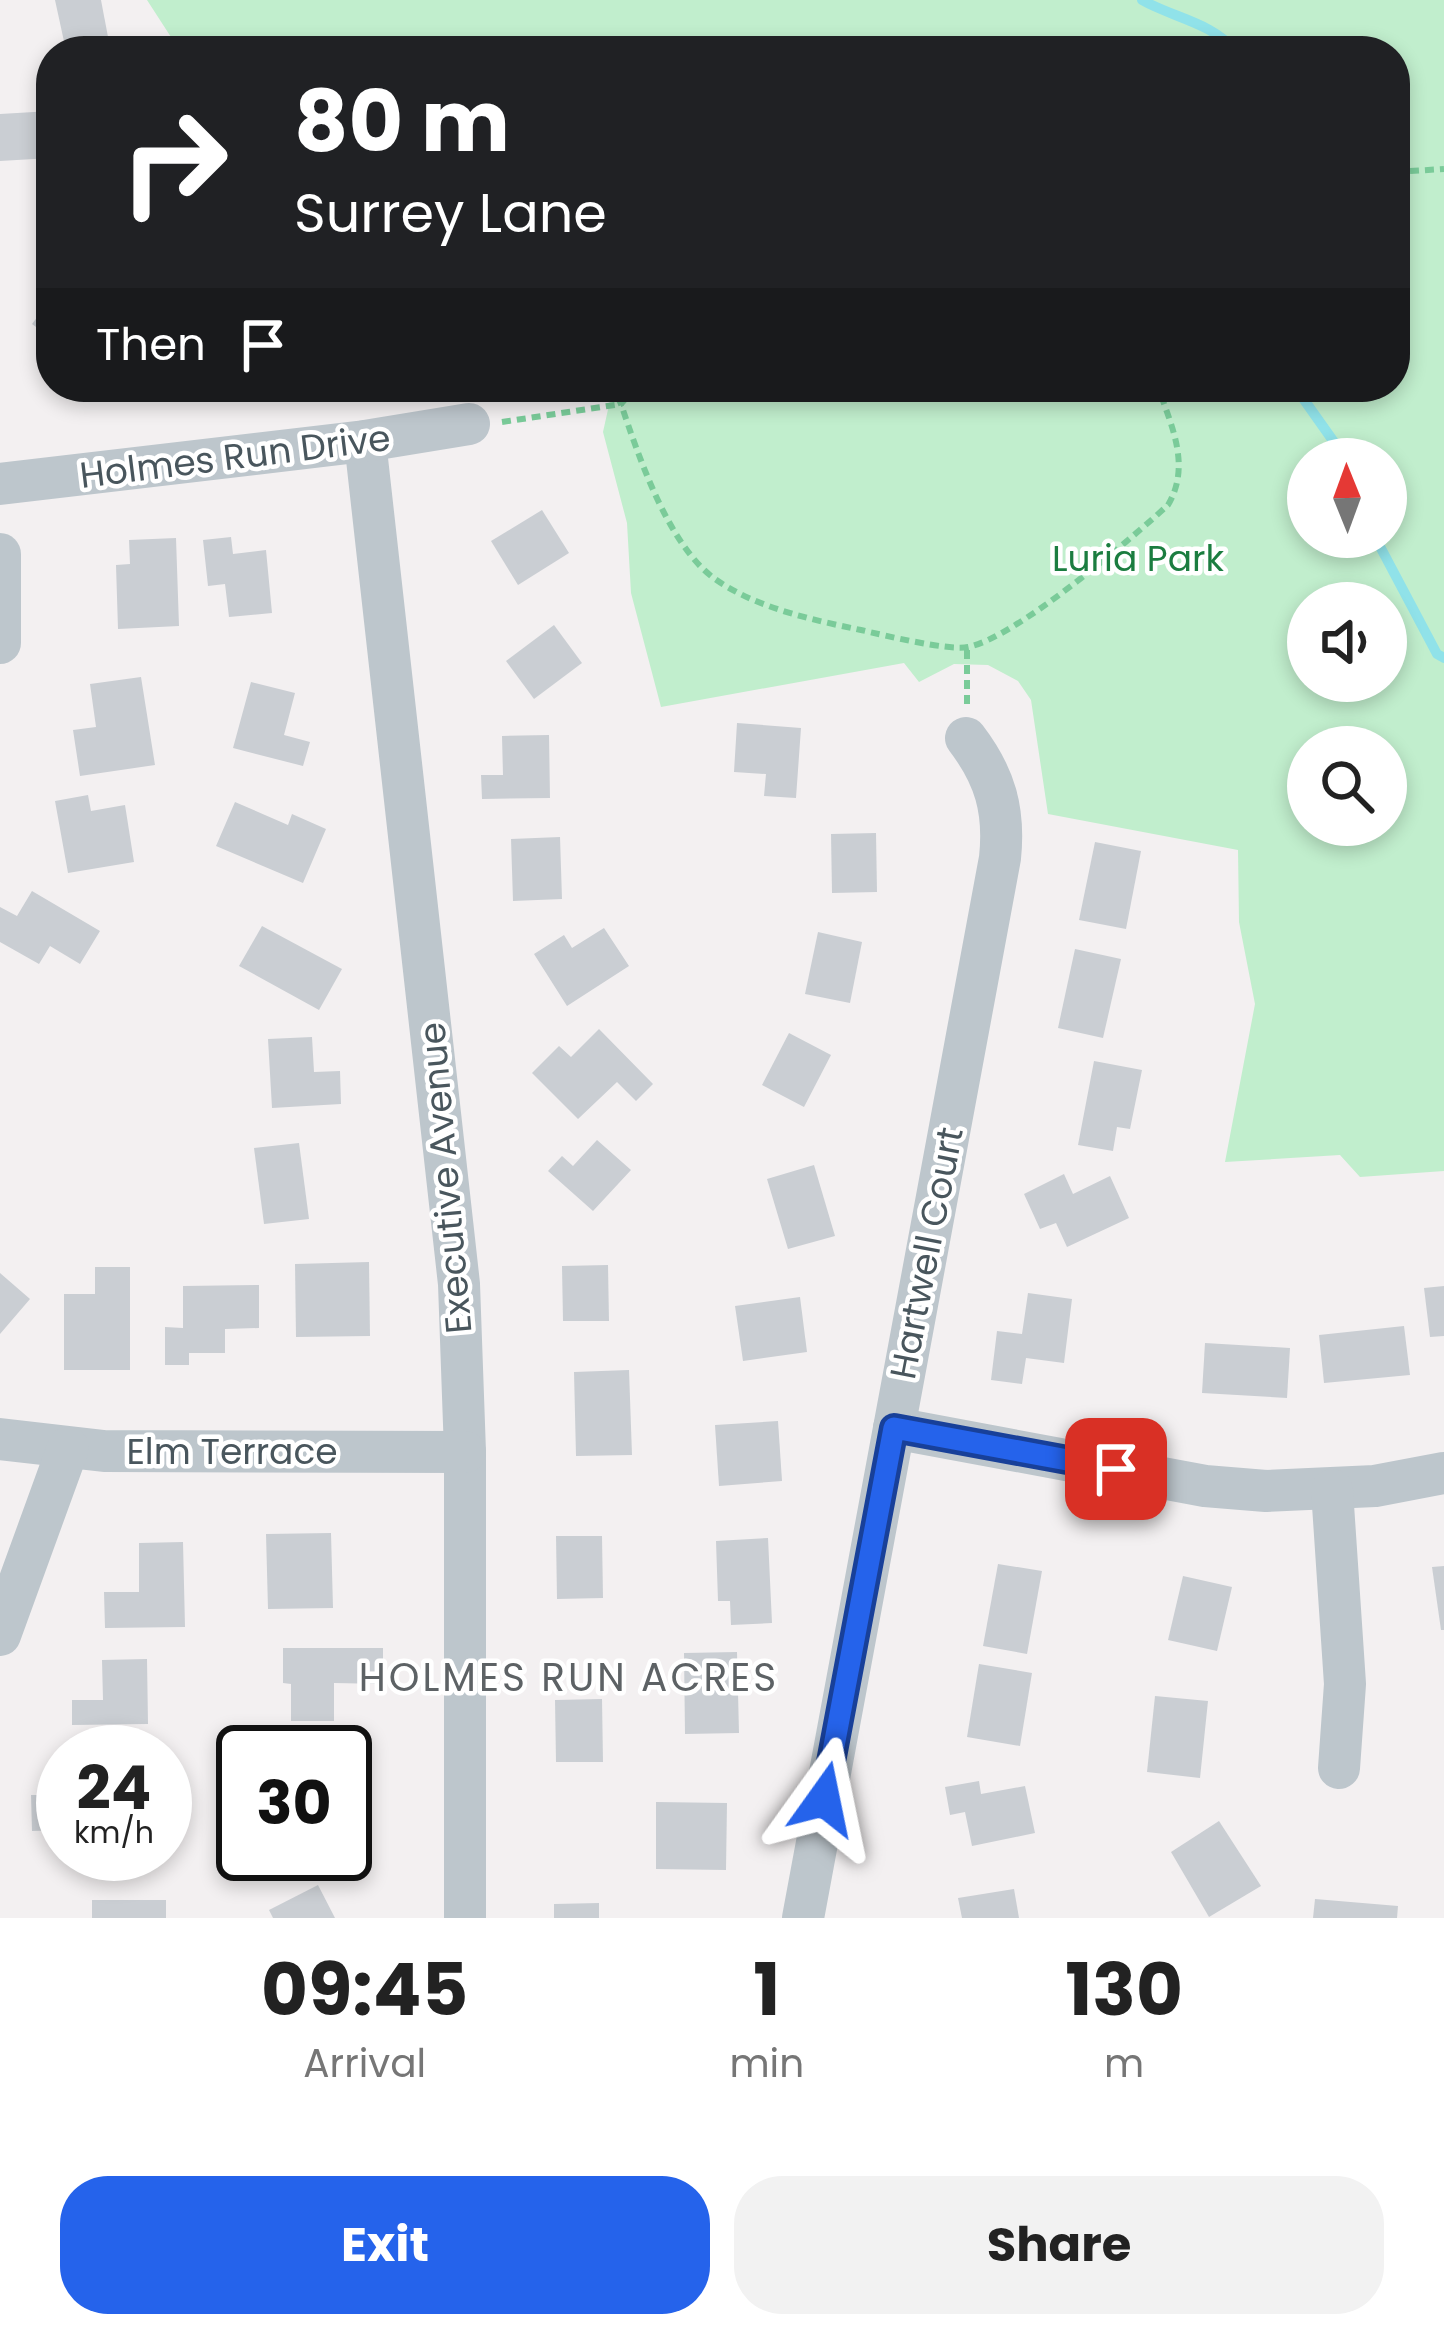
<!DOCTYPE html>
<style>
body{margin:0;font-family:Poppins,sans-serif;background:#f2f2f2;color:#222;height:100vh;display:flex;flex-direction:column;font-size:45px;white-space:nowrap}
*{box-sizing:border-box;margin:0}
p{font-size:39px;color:#767676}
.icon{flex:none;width:66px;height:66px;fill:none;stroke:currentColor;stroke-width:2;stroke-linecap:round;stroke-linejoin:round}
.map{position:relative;height:1918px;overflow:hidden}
.details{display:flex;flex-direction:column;background:#fff;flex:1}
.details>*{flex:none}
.banner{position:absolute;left:36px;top:36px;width:1374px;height:366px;border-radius:48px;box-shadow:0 6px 18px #0003;background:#202124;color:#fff;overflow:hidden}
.needle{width:78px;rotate:359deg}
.fabs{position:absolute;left:1287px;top:438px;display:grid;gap:24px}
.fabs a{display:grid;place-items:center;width:120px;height:120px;border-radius:50%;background:#fff;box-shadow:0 6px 18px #0003;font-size:60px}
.speed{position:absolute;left:36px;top:1725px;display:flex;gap:24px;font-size:60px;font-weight:700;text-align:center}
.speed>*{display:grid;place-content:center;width:156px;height:156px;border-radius:50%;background:#fff;box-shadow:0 6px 18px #0003;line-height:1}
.speed small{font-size:30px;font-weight:400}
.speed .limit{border:6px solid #111;border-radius:18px;background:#fff;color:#111}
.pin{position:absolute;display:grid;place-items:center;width:102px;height:102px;color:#fff;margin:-51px;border-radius:24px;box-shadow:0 6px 18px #0006}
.me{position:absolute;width:132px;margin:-66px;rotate:12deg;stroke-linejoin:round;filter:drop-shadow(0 0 9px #0008)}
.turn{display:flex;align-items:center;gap:42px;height:252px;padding:0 60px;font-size:54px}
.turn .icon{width:156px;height:156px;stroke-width:2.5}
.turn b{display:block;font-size:84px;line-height:102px}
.then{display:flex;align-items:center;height:114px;padding:0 60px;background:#0003;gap:24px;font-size:45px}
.eta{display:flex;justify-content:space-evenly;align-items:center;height:204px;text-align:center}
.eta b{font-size:72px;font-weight:700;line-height:84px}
.button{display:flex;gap:24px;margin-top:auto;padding:24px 60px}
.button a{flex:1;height:138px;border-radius:48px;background:#2563eb;color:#fff;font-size:48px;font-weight:700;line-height:138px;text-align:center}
.button a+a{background:#f2f2f2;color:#222}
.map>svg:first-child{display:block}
.green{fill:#c1eecd;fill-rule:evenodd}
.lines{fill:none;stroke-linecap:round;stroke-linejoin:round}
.stream{stroke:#90e2e9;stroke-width:10}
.building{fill:#caced3}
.path{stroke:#7acb99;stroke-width:6;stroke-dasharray:9 6;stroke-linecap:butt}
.minor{stroke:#bdc6cc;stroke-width:42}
.route-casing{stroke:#184099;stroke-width:30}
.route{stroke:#2563eb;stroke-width:21}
.labels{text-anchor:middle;stroke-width:9;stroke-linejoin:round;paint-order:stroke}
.street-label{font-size:36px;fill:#49565d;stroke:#fff}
.park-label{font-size:36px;fill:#1b7d40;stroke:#fff}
.neighbourhood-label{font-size:39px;letter-spacing:3px;fill:#5d6265;stroke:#fff}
</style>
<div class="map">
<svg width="1444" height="1918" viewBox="0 0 1444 1918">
<rect width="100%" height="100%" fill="#f3f0f1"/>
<!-- green -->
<path class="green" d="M147,0h1297v1171l-84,6 -20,-22 -115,7 30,-158 -16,-82 -1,-72 -190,-36 -17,-114 -13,-19 -30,-16 -34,-1 -35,18 -15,-19 -243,44 -30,-114 -4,-70 -24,-91 10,-45h782v-336h-1215zM1308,459h78v78h-78zM1308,603h78v78h-78zM1386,747v78h-78v-78z"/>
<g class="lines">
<!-- stream -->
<g class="stream">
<path d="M1142,0c29,17 72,23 93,51"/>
<polyline points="1295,387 1346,459"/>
<polyline points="1375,537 1437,654 1444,658"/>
</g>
</g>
<!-- building -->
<g class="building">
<polygon points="55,0 101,0 108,37 65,46"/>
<polygon points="51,111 51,158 0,161 0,114"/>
<polygon points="51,299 51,338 32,324"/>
<polygon points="542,510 569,553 518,585 491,541"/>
<polygon points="231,537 233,554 266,550 272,613 229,617 225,584 208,586 203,540"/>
<polygon points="176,538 179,626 118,629 116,565 130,564 129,540"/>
<polygon points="554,625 582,663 534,699 506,661"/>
<polygon points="141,677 155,765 80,776 73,730 96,727 90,684"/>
<polygon points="251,682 295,693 284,735 310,742 303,766 233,748"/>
<polygon points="737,723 801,728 796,798 764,796 766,774 734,772"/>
<polygon points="549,735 550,798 482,799 481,775 503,775 502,736"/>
<polygon points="88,795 91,811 125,805 134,862 68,873 55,801"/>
<polygon points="235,802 288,825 292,814 326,829 303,883 216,846"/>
<polygon points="876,833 877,892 832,893 831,834"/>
<polygon points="560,837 562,899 513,901 511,839"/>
<polygon points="1095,842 1141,851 1126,929 1079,920"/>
<polygon points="32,891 100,931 80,964 50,946 39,964 0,942 0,907 17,916"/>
<polygon points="262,926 342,969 319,1010 239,966"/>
<polygon points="604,928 629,966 567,1006 534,954 564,935 572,948"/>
<polygon points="818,932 862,942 850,1003 805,994"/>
<polygon points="1075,949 1121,959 1103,1038 1058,1028"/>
<polygon points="599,1029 653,1084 636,1101 617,1082 578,1119 532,1073 559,1046 571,1057"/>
<polygon points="789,1033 831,1055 804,1107 762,1085"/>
<polygon points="312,1037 314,1072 340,1071 341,1104 272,1108 268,1039"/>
<polygon points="1094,1061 1142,1070 1130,1129 1117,1127 1113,1151 1078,1145"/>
<polygon points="597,1140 631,1170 593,1211 548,1171 562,1156 573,1166"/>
<polygon points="299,1143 309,1219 264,1224 254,1148"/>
<polygon points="814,1165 835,1236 788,1249 767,1179"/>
<polygon points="1064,1174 1073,1194 1110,1176 1129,1218 1067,1247 1056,1223 1040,1229 1024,1194"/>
<polygon points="369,1262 370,1336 296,1337 295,1264"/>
<polygon points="608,1265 609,1321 563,1321 562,1266"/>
<polygon points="95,1267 130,1267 130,1370 64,1370 64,1294 95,1294"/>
<polygon points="0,1273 30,1299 0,1334"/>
<polygon points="259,1285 259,1328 225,1329 225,1353 189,1353 189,1365 165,1365 165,1327 183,1328 183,1286"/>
<polygon points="1444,1286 1444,1336 1430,1337 1424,1288"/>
<polygon points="1028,1293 1072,1299 1064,1363 1026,1358 1022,1384 991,1380 997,1331 1022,1334"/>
<polygon points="800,1297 807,1352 743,1361 735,1306"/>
<polygon points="1404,1326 1410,1375 1324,1383 1319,1335"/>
<polygon points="1205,1343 1290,1348 1287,1398 1202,1393"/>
<polygon points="629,1370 632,1455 576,1456 574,1372"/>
<polygon points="778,1421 782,1481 719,1486 715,1425"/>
<polygon points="331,1533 333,1608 268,1609 266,1534"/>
<polygon points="556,1536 602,1536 603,1598 557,1599"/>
<polygon points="768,1538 772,1623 731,1625 730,1601 718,1601 716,1541"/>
<polygon points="183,1542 185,1627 105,1628 104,1592 139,1592 139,1543"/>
<polygon points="998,1564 1042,1571 1027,1654 983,1646"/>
<polygon points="1444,1566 1444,1630 1441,1630 1432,1567"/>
<polygon points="1183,1576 1232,1587 1217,1651 1168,1640"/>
<polygon points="283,1648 383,1648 383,1684 334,1683 334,1721 291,1721 291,1684 283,1683"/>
<polygon points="737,1652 739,1733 685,1734 684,1653"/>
<polygon points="147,1659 148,1724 72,1725 72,1700 103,1700 102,1660"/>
<polygon points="979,1664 1032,1673 1020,1746 967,1737"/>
<polygon points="1155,1696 1208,1701 1200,1778 1147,1772"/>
<polygon points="602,1699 603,1762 556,1762 555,1700"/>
<polygon points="49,1764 63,1764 63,1830 32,1831 31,1795 49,1795"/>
<polygon points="979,1781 981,1794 1025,1786 1035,1833 972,1846 965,1812 950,1815 945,1787"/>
<polygon points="656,1802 727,1803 726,1870 656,1869"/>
<polygon points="1219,1821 1261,1886 1209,1917 1171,1852"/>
<polygon points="318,1885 335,1918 273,1918 269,1910"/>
<polygon points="1014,1889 1019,1918 962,1918 958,1898"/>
<polygon points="1315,1899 1398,1906 1397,1918 1313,1918"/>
<rect x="92" y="1900" width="74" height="18"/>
<polygon points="599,1903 599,1918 554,1918 554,1904"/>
</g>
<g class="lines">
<!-- path -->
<g class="path">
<polyline points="1395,172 1444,169"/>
<path d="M636,387l-15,17c18,53 47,141 94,175 41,29 98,41 146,51 22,5 87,21 107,17 47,-9 162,-107 200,-142 23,-39 4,-78 -10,-118"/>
<polyline points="502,422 621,404 613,387"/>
<polyline points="967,704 967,647"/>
</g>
<!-- minor -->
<g class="minor">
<polyline points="365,441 459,1284 465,1452 465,1918"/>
<polyline points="0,484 365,441 469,424"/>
<polyline points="0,554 0,643"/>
<polyline points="894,1428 1205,1486 1266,1491 1375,1486 1444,1473"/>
<polyline points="0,1439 104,1451 465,1452"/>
<polyline points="1332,1490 1345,1684 1339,1768"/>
<polyline points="0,1635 68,1448"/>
<path d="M803,1918l197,-1060c5,-48 -5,-82 -34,-120"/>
</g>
</g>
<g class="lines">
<defs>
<polyline id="route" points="824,1799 894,1428 1116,1469"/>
</defs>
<!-- route casing -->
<use href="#route" class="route-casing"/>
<!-- route -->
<use href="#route" class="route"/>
</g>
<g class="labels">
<!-- street labels -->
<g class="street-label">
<text transform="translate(235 456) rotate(-7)" y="13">Holmes Run Drive</text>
<text transform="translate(445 1178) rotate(-95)" y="13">Executive Avenue</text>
<text transform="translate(926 1253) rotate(-79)" y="13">Hartwell Court</text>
<text x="232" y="1464">Elm Terrace</text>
</g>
<!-- park labels -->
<g class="park-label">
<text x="1138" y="571">Luria Park</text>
</g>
<!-- neighbourhood labels -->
<g class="neighbourhood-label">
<text x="569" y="1691">HOLMES RUN ACRES</text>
</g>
</g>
</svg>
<div class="fabs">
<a><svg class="needle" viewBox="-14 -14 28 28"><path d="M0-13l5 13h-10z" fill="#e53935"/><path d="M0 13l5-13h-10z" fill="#767676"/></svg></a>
<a><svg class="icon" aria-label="sound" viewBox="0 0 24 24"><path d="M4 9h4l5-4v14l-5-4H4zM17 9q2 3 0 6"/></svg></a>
<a><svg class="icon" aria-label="search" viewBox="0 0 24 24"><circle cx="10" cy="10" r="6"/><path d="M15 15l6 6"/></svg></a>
</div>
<div class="speed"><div>24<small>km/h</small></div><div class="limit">30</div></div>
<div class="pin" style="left:1116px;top:1469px;background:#d93025"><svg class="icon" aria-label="arrive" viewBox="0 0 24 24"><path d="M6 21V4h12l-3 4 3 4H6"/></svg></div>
<svg class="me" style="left:824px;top:1799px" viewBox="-20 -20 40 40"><path d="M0-17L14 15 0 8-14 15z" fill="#2563eb" stroke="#fff" stroke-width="4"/></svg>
<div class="banner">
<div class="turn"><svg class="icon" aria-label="right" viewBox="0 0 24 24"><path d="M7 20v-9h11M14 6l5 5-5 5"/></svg><div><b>80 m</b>Surrey Lane</div></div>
<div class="then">Then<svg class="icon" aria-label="arrive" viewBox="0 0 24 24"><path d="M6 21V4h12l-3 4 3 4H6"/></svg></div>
</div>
</div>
<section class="details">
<div class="eta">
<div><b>09:45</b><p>Arrival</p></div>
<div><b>1</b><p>min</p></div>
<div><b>130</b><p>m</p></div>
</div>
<div class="button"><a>Exit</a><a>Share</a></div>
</section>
